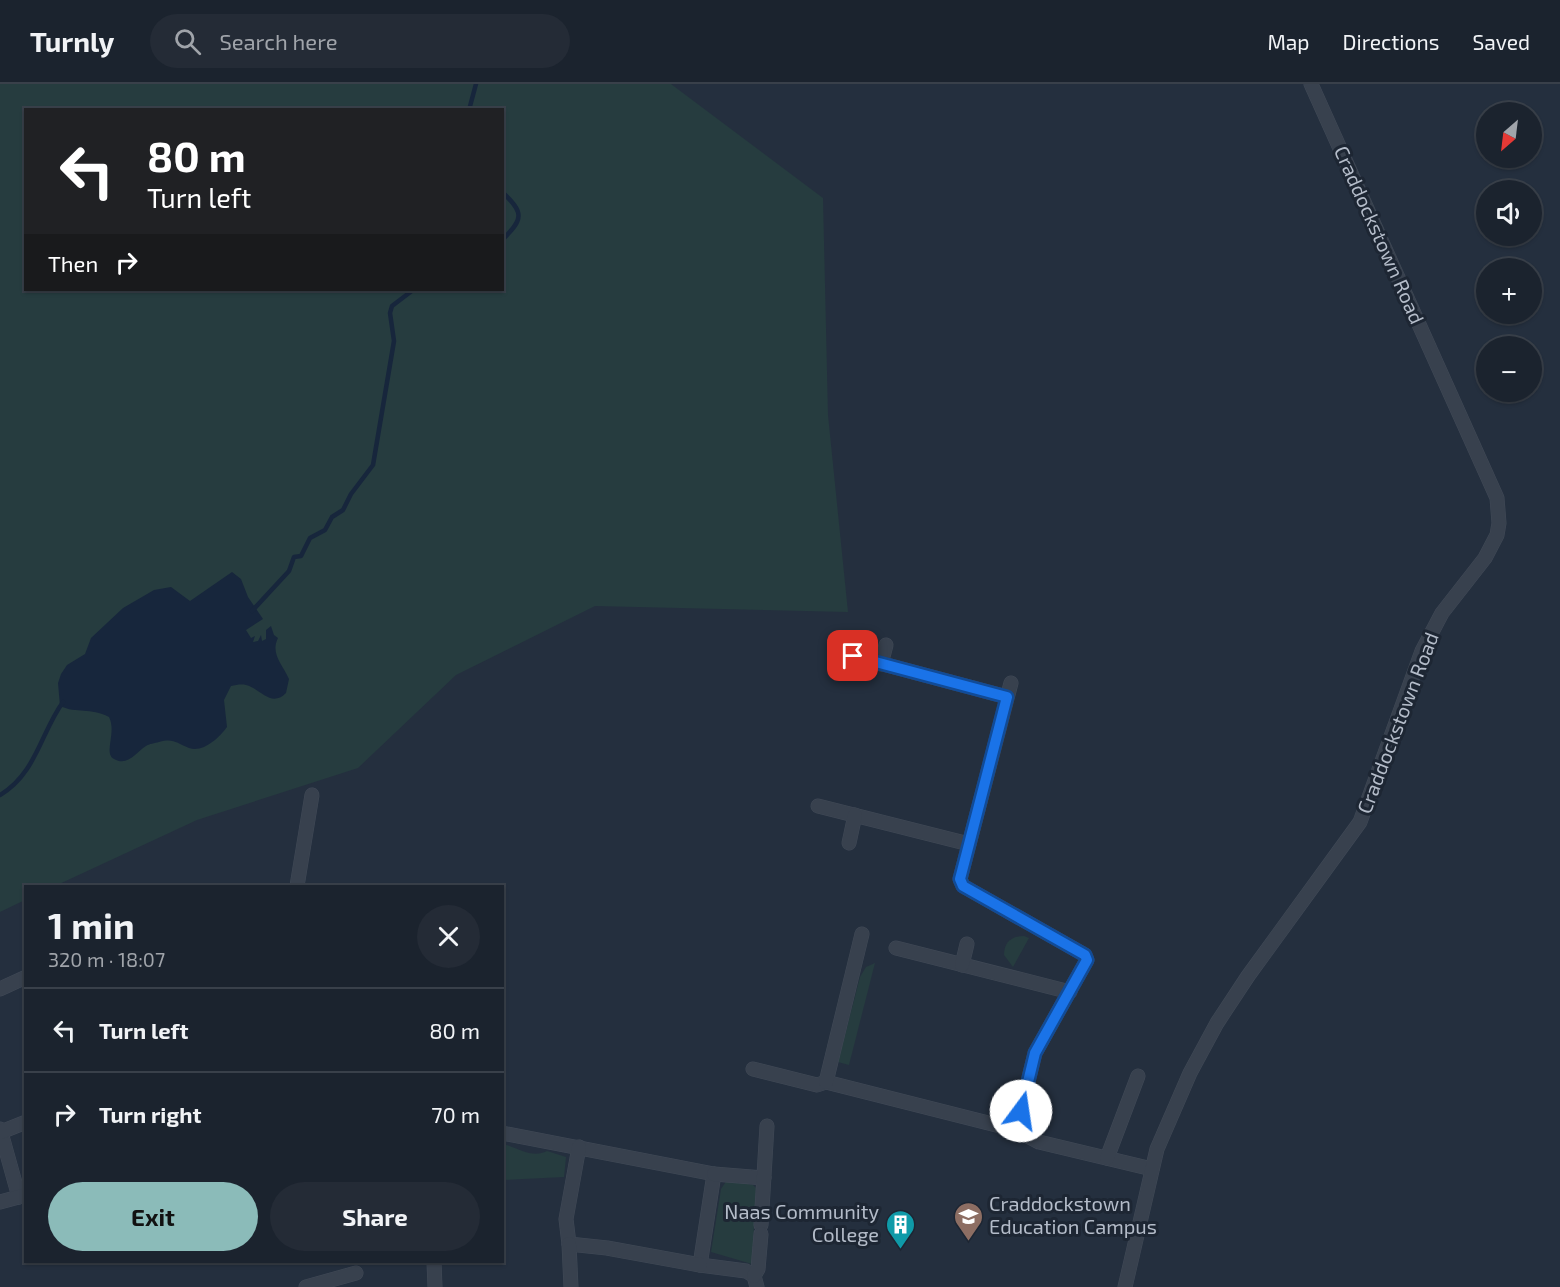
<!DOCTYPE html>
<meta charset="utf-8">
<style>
body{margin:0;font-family:"Exo 2",sans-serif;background:#242b36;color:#f1f3f6;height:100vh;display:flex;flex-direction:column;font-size:22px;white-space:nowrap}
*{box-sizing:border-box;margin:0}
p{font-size:20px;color:#a0a4aa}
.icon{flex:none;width:33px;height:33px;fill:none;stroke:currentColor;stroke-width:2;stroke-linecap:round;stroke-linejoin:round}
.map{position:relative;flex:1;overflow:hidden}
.side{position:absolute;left:24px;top:801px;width:480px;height:378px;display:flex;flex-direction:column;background:#1b232e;border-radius:0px;box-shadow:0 2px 4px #0004,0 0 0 2px #39404a}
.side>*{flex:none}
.guide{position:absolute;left:24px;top:24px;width:480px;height:183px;border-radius:0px;box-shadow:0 2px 4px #0004,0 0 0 2px #39404a;background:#202124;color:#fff;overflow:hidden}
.needle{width:39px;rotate:208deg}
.controls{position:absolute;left:1476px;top:18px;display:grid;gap:12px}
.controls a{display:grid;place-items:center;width:66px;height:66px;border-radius:50%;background:#1b232e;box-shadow:0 2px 4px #0004,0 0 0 2px #39404a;font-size:30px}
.pin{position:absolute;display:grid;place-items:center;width:51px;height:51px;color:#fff;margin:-26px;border-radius:12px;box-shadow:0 3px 9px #0006}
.me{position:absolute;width:66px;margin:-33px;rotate:14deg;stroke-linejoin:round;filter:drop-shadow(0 0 4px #0008)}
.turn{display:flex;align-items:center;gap:21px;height:126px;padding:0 24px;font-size:27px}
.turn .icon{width:78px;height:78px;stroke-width:2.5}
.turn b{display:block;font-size:42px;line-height:51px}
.then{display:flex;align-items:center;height:57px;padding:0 24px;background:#0003;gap:12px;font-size:22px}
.round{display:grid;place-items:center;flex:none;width:63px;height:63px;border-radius:32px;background:#242b36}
.summary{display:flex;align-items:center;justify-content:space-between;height:102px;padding:0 24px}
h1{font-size:36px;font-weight:700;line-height:45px}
.primary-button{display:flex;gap:12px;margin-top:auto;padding:12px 24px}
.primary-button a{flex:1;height:69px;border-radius:36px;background:#8bbbb9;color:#111;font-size:24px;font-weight:700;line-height:69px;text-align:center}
.primary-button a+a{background:#242b36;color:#f1f3f6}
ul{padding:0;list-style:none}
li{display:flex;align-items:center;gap:18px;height:84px;padding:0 24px;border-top:2px solid #39404a}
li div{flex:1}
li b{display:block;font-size:22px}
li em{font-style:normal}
header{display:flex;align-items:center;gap:36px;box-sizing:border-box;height:84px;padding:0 30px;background:#1b232e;border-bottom:2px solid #39404a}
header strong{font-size:28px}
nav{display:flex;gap:33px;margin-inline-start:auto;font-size:21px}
.search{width:420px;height:54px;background:#242b36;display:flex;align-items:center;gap:15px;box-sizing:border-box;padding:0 21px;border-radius:33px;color:#a0a4aa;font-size:22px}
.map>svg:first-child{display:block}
.green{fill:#263c3f;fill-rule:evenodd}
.water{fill:#17263c}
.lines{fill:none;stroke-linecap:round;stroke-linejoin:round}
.stream{stroke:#17263c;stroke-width:4.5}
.street-casing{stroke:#414a57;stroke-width:15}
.street{stroke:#38414e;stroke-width:14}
.route-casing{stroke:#114b97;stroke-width:15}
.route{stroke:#1a73e8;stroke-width:10}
.labels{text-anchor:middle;stroke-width:6;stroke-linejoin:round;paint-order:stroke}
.street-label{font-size:20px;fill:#b4bcc9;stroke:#1d2633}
.poi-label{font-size:20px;fill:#b4bcc9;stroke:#1d2633;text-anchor:start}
</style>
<header>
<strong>Turnly</strong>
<div class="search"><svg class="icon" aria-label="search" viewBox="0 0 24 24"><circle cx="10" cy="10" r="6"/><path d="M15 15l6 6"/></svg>Search here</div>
<nav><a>Map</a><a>Directions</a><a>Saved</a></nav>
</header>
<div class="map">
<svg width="1560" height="1203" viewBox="0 0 1560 1203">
<rect width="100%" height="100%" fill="#242f3e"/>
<!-- green -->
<g class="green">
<path d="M0,0h671l152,114 5,217 20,197 -253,-6 -139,69 -98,93 -161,52 -142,66h-29l-1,14 -25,12zM26,26h476v180h-476z"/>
<path d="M1024,852l5,2 -16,29 -9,-12c0,-13 8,-19 20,-19z"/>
<polygon points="875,879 849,981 838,978 860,893 866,883"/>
<path d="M503,1060c14,3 29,15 44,7l19,6 -2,20 -61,3z"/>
<polygon points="727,1096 753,1101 756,1104 752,1180 711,1168 721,1105"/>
</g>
<!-- water -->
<path class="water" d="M232,488l9,7 7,18 15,22 -17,11 5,8 4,-2 -2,6 5,-1 3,-6 1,6 4,-2v-9l5,-4 3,9 4,3c-8,16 5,27 11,41l-3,14c-15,15 -25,-4 -40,-8 -5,-1 -10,0 -15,1l-7,14 3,27c-8,11 -24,26 -38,21 -13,-5 -15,-10 -30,-6 -4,1 -10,2 -13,4 -10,6 -18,21 -32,13 -11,-6 3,-26 -5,-42 -19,-10 -32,-3 -49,-11l-2,-23 3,-9 6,-9 18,-11 6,-16 32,-30 31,-18 17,-3 19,14z"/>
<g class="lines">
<!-- stream -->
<g class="stream">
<polyline points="469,26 476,0"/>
<path d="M502,108c22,20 22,27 0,48"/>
<polyline points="252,527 289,487 294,473 301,472 310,454 325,446 332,433 343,426 351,410 373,381 394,257 390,229 392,222 413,206"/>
<path d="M0,711c36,-21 41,-63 63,-93"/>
</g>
<defs>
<g id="street">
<polyline points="853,572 1007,613"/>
<polyline points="881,580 886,561"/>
<polyline points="1011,599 960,795 963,802 1085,871 1087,876 1035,969 1016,1046"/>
<polyline points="818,722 969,760"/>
<polyline points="849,759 855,731"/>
<polyline points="297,802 312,711"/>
<polyline points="896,864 1070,908"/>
<polyline points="962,881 967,860"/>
<polyline points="0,905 26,893"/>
<polyline points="753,985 817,1001 826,998 1016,1046 1039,1058 1152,1085"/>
<polyline points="826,998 862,850"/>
<polyline points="0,1045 19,1113"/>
<polyline points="1,1048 26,1038"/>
<polyline points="502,1049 714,1090 700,1181 746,1187 754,1192 757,1203"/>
<polyline points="579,1063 566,1135 569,1160 607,1164 700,1181"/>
<polyline points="1107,1074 1138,992"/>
<polyline points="714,1090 764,1094"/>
<polyline points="0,1118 26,1111"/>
<polyline points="761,1141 767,1042"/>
<polyline points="569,1160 571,1203"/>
<polyline points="434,1178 435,1203"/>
<polyline points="754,1192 758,1185 761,1150"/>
<polyline points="306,1203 356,1189"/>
<polyline points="1125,1203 1157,1065 1190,989 1217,939 1248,892 1360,738 1422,567 1442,529 1485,474 1497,451 1499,439 1497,414 1311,0"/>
</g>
</defs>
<!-- street casing -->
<use href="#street" class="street-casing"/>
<!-- street -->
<use href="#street" class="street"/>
</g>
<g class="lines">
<defs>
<polyline id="route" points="853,572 1007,613 960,795 963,802 1085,871 1087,876 1035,969 1021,1027"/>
</defs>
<!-- route casing -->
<use href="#route" class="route-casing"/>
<!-- route -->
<use href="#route" class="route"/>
</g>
<!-- icons -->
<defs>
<symbol id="school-pin" viewBox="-11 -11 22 30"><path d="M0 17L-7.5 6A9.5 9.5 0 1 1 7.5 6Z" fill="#8d6e63" stroke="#1d2633"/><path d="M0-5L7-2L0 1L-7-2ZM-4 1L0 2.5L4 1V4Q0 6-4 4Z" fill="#fff"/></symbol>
<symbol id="building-pin" viewBox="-11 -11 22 30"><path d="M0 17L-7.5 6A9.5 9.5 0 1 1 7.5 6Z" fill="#0f9aa8" stroke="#1d2633"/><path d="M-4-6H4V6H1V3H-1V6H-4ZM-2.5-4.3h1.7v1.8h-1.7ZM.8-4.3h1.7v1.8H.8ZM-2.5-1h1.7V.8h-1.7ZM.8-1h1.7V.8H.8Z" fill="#fff"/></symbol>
</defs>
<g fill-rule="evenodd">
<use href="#school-pin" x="952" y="1116" width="33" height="45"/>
<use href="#building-pin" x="884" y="1124" width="33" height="45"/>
</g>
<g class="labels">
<!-- street labels -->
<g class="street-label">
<text transform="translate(1379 151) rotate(66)" y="7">Craddockstown Road</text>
<text transform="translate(1398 639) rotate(-69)" y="7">Craddockstown Road</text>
</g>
<!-- poi labels -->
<g class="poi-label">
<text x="989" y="1127">Craddockstown<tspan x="989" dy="23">Education Campus</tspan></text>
<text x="879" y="1135" text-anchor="end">Naas Community<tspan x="879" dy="23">College</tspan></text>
</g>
</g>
</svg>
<div class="controls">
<a><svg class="needle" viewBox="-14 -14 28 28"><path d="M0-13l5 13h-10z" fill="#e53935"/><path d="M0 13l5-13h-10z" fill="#a0a4aa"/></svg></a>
<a><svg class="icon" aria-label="sound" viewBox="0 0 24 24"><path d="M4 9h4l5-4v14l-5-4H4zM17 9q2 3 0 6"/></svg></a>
<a>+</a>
<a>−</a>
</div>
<div class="pin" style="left:853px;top:572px;background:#d93025"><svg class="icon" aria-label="arrive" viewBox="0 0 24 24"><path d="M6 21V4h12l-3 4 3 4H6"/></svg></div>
<svg class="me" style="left:1021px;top:1027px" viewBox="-20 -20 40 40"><circle r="19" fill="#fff"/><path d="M0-13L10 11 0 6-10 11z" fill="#1a73e8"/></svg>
<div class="guide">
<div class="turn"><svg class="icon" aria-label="left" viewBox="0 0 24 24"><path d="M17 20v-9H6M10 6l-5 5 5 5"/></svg><div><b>80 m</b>Turn left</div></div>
<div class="then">Then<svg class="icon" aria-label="right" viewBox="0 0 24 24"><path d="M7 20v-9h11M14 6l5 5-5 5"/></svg></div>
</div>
<section class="side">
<div class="summary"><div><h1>1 min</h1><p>320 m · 18:07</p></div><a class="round"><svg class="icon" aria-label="close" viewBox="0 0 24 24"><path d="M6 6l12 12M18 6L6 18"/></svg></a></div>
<ul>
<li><svg class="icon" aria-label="left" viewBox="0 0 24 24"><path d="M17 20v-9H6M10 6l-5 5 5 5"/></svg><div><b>Turn left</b></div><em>80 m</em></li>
<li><svg class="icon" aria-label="right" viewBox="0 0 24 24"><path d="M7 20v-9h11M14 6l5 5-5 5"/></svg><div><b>Turn right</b></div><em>70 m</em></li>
</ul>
<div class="primary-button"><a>Exit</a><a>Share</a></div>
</section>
</div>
